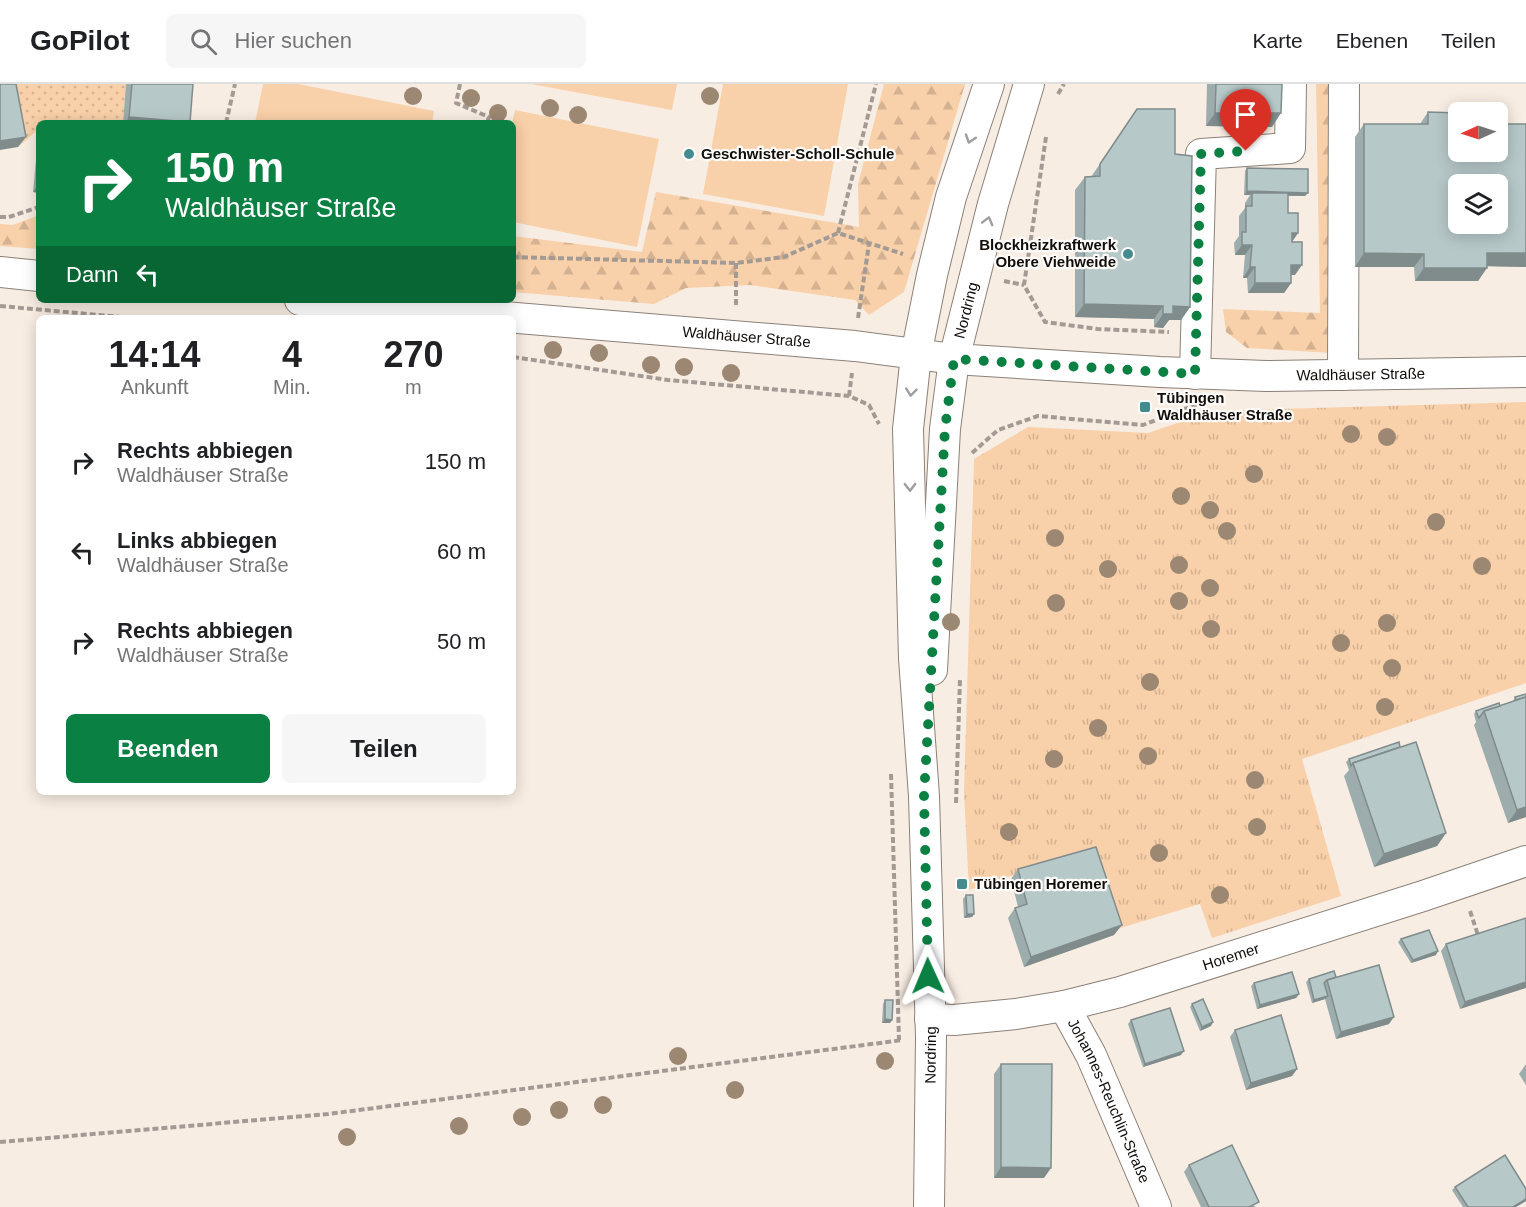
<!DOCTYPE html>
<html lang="de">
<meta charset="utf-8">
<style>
body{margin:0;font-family:Arial,sans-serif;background:#f6f6f6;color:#202124;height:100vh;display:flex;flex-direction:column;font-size:22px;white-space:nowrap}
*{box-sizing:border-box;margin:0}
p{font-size:20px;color:#757577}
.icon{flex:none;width:33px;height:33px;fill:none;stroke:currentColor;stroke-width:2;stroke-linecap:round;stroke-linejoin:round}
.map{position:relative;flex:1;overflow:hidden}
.panel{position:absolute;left:36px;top:231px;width:480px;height:480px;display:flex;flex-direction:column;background:#fff;border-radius:9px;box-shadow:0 3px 15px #0003}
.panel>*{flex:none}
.banner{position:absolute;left:36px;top:36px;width:480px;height:183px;border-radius:9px;box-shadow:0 3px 15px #0003;background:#0b8043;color:#fff;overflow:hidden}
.needle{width:39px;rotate:267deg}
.tools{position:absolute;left:1448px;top:18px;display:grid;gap:12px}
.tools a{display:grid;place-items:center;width:60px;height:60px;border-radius:9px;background:#fff;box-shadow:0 3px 15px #0003;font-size:30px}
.pin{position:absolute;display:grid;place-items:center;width:51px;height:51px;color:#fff;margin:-62px -26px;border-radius:50% 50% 50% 0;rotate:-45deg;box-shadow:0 0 6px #0007}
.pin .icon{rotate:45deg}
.me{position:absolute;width:66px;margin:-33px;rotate:359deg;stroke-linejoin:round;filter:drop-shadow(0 0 4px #0008)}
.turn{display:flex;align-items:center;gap:21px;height:126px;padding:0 30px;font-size:27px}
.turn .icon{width:78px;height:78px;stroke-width:2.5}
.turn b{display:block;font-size:42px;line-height:51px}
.then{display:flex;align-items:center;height:57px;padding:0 30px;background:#0003;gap:12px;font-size:22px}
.eta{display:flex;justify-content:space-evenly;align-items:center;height:102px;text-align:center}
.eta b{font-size:36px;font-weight:700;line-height:42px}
.cta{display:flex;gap:12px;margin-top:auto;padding:12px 30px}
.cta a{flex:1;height:69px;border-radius:9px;background:#0b8043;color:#fff;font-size:24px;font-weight:700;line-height:69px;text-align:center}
.cta a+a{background:#f6f6f6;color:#202124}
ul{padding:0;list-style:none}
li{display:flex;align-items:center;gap:18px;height:90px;padding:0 30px}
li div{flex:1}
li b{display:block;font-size:22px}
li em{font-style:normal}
header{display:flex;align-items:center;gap:36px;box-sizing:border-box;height:84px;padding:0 30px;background:#fff;border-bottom:2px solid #e0e0e0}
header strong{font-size:28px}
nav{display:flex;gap:33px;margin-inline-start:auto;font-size:21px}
.search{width:420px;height:54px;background:#f6f6f6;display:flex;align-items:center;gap:15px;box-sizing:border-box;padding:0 21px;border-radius:9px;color:#757577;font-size:22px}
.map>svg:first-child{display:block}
.grass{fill:url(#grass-tufts)}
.forest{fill:url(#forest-firs)}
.park{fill:#f8d0a9}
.garden{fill:url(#garden-dots)}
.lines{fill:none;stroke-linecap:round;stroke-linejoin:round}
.minor-casing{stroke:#8b8178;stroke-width:32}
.path{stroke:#a39b93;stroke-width:4;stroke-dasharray:6 3;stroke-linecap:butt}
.minor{stroke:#fff;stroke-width:30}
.tree{fill:#9c8772}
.wall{fill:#9dacac}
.shaded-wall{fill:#808c8c}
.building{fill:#b7c8c8;stroke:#808c8c;stroke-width:1.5;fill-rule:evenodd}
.oneway{stroke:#a09e9d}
.route{stroke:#0b8043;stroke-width:10;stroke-dasharray:0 18}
.poi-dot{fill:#438b8e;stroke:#fefcfa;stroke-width:2}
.labels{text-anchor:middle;stroke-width:4.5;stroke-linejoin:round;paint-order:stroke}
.poi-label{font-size:15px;font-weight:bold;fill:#110d0a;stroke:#fefcfa;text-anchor:start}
.street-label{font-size:15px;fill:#110d0a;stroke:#fefcfa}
</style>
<header>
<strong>GoPilot</strong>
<div class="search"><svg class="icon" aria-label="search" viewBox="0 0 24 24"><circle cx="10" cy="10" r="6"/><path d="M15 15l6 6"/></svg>Hier suchen</div>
<nav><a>Karte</a><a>Ebenen</a><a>Teilen</a></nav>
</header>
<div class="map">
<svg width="1526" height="1123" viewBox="0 0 1526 1123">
<defs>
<pattern id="grass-tufts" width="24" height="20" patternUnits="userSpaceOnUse" patternTransform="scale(1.5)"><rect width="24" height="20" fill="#f8d0a9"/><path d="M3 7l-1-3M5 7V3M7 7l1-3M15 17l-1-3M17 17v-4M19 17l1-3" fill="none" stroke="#d4b190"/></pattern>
<pattern id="forest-firs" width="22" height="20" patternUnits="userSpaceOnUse" patternTransform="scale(1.5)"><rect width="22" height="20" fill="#f8d0a9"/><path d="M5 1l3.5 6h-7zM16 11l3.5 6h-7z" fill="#d4b190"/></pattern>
<pattern id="garden-dots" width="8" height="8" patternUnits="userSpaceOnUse" patternTransform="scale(1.5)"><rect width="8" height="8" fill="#f8d0a9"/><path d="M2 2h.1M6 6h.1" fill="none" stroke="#d4b190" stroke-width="1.8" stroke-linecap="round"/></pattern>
</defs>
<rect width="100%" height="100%" fill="#f8ede3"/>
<!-- grass -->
<polygon class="grass" points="1526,318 1526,599 1302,675 1341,812 1212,854 1200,820 1117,845 1091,765 969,806 964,708 974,375 1028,343 1148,349 1213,327"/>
<!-- forest -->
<g class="forest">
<polygon points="884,0 965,0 904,208 869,231 855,216 750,201 686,204 654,220 513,208 513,152 642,168 656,108 859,143 858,100"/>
<polygon points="1316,0 1331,0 1331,269 1247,264 1226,248 1223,225 1320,229"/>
<polygon points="39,131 39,165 0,162 0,140 13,141"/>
</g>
<!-- park -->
<g class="park">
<polygon points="263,0 298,0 434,27 432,39 255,39"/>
<polygon points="531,0 677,0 672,26"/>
<polygon points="723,0 848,0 824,132 703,110"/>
<polygon points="515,26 659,55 637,163 513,138 512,39"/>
</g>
<!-- garden -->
<polygon class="garden" points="8,0 126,0 123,39 39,39 39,45 18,63"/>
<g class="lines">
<defs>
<g id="minor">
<polyline points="0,188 39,192"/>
<path id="s1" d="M300,216l555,46 99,13 206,13 106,4 260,-4"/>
<polyline points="1195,290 1201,70 1290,64 1291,0"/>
<polyline points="1343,291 1344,0"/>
<path id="s2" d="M932,586l13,-241 9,-70 39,-155 36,-120"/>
<path id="s3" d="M1064,922l27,49 65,152"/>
<path id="s4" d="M930,935l24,1 62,-6 48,-8 56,-14 303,-96 103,-35"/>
<path id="s5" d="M929,1123l2,-170 -7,-241 -10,-138 -6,-229 8,-74 16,-80 19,-78 38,-113"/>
</g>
</defs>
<!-- minor casing -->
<use href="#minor" class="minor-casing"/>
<!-- path -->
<g class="path">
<polyline points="460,0 456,19 489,33 487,39"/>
<polyline points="1058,10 1064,0"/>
<polyline points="226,39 235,0"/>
<polyline points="1046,53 1024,201 1045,238 1098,245 1169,248"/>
<polyline points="0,133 9,133 39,123"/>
<polyline points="838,149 876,0"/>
<polyline points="513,173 736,179 784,173 838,149 903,170"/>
<polyline points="736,179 736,224"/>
<polyline points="1004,197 1024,201"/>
<polyline points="0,222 132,234"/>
<polyline points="858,234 869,160"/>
<polyline points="513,273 668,296 849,312 869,321 879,340"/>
<polyline points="849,312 852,289"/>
<polyline points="972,369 998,346 1038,332 1143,341 1198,320"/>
<polyline points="891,690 899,956"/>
<polyline points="956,719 960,595"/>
<polyline points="1470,827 1479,854"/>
<polyline points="0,1058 328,1030 903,956"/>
</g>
<!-- minor -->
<use href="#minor" class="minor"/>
</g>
<!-- trees -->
<g class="tree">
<circle cx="413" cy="12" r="9"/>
<circle cx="710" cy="12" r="9"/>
<circle cx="471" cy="14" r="9"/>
<circle cx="550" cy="24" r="9"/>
<circle cx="498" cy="29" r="9"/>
<circle cx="578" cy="31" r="9"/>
<circle cx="553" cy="266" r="9"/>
<circle cx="599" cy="269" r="9"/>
<circle cx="651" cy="281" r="9"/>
<circle cx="684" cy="283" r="9"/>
<circle cx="731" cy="289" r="9"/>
<circle cx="1351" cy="350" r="9"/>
<circle cx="1387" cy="353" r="9"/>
<circle cx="1254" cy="390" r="9"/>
<circle cx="1181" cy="412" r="9"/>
<circle cx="1210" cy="426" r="9"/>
<circle cx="1436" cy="438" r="9"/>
<circle cx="1227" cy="447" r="9"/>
<circle cx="1055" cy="454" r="9"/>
<circle cx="1179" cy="481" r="9"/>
<circle cx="1482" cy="482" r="9"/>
<circle cx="1108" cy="485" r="9"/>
<circle cx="1210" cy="504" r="9"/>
<circle cx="1179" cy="517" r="9"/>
<circle cx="1056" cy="519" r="9"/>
<circle cx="951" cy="538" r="9"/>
<circle cx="1387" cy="539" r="9"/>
<circle cx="1211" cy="545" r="9"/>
<circle cx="1341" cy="559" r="9"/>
<circle cx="1392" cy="584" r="9"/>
<circle cx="1150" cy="598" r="9"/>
<circle cx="1385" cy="623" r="9"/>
<circle cx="1098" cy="644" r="9"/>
<circle cx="1148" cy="672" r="9"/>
<circle cx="1054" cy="675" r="9"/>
<circle cx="1255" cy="696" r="9"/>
<circle cx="1257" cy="743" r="9"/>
<circle cx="1009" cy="748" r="9"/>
<circle cx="1159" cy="769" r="9"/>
<circle cx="1220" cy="811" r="9"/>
<circle cx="678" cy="972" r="9"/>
<circle cx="885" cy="977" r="9"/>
<circle cx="735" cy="1006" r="9"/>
<circle cx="603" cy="1021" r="9"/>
<circle cx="559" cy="1026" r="9"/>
<circle cx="522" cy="1033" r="9"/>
<circle cx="459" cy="1042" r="9"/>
<circle cx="347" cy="1053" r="9"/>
</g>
<!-- wall -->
<g class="wall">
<polygon points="126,0 193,0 190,38 190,39 123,39"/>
<polygon points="1207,0 1282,0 1272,43 1206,42"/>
<polygon points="1137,25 1175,70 1190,223 1181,236 1169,236 1163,244 1154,243 1154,235 1075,233 1075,106 1085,93 1091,93"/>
<polygon points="1428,28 1458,68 1526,183 1487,182 1478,197 1415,197 1414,183 1355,183 1355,53 1364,40 1420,40"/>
<polygon points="39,44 39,109 33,108"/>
<polygon points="1247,84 1305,112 1288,112 1288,129 1298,149 1292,158 1295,191 1291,191 1291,199 1284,209 1248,209 1247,194 1243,194 1245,171 1235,171 1234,159 1239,152 1239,132 1245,124 1245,119 1250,111 1244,111 1245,87"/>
<polygon points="1526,610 1526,733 1508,739 1474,641 1476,638 1474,630 1476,627 1500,622 1513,617 1515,613"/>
<polygon points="1400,663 1446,749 1437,762 1374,783 1344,692 1349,686 1346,678 1349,675"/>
<polygon points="1018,785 1114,851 1024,883 1008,834 1015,824 1018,823 1011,795"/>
<polygon points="966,811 974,830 972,833 964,834 963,815"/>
<polygon points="1526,834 1460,925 1441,867 1446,860"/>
<polygon points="1401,855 1436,871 1411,879 1398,858"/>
<polygon points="1336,893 1389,940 1336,955 1325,915 1312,919 1306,898 1309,895"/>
<polygon points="1254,899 1299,910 1296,914 1257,925 1251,902"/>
<polygon points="885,916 892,936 890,939 882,939 883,920"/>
<polygon points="1192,920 1211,942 1200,947 1190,923"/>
<polygon points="1131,936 1181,971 1143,983 1128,940"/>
<polygon points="1235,946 1297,985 1292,992 1246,1006 1230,953"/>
<polygon points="1001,980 1044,1094 994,1094 994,990"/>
<polygon points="1526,980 1526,1001 1519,990"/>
<polygon points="1189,1081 1256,1123 1201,1123 1184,1088"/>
<polygon points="1455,1103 1526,1105 1526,1117 1516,1123 1463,1123 1452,1106"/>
</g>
<!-- shaded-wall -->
<g class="shaded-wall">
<polygon points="1215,29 1281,29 1272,43 1206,42"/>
<polygon points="129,33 190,38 190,39 125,39"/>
<polygon points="26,53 18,63 0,66 0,57"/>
<polygon points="38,101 39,109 33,108"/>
<polygon points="1247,107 1308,109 1305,112 1252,111 1252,109 1250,111 1244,111"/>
<polygon points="1292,149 1298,149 1291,159"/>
<polygon points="1242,161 1252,161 1245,171 1235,171"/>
<polygon points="1364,169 1424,170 1414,183 1355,183"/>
<polygon points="1487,169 1526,169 1526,183 1478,182"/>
<polygon points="1291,181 1302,181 1295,191 1284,191"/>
<polygon points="1250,183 1255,183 1247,194 1243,194"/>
<polygon points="1424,184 1487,184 1478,197 1415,197"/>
<polygon points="1255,199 1291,199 1284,209 1248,209"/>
<polygon points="1084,220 1163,222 1154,235 1075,233"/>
<polygon points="1173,222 1190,223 1181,236 1169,236 1163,244 1154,243 1163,230"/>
<polygon points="1526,723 1526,733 1508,739 1517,726"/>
<polygon points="1446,749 1437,762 1374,783 1384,770"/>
<polygon points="967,830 974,830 972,833 964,834"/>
<polygon points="1122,841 1114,851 1024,883 1031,873"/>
<polygon points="1438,867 1436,871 1411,879 1413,876"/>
<polygon points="1526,898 1526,904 1460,925 1465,918"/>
<polygon points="1299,910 1296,914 1257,925 1260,921"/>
<polygon points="1328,912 1325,915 1312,919 1314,916"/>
<polygon points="1394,933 1389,940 1336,955 1341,948"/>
<polygon points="885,935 892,936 890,939 882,939"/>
<polygon points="1213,938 1211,942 1200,947 1202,943"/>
<polygon points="1184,967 1181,971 1143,983 1145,980"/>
<polygon points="1297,985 1292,992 1246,1006 1251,999"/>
<polygon points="1001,1083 1051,1084 1044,1094 994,1094"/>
<polygon points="1526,1115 1526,1117 1516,1123 1513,1123"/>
</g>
<!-- building -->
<g class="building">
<polygon points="0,0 16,0 26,53 0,57"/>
<polygon points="132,0 193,0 190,38 129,33"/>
<polygon points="1216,0 1282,0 1281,29 1215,29"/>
<polygon points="1137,25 1175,25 1175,70 1192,72 1190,223 1173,222 1173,230 1163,230 1163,222 1084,220 1085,93 1100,92 1100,80"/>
<path d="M1428,28l30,1v39h39v-28h29v129h-39v15h-63v-14l-60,-1v-129h64zM1458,100h39v40h-39z"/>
<polygon points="1247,84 1308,85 1308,109 1247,107"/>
<polygon points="1252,109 1288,109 1288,129 1298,129 1298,149 1292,149 1292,158 1302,158 1302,181 1291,181 1291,199 1255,199 1255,183 1250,183 1252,161 1242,161 1242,148 1246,148 1246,122 1252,122"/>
<polygon points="1526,610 1526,613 1516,616 1515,613"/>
<polygon points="1526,613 1526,723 1517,726 1484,627"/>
<polygon points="1499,619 1500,622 1484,627 1479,634 1476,627"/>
<polygon points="1399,658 1400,663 1353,679 1351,682 1349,675"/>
<polygon points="1416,658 1446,749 1384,770 1353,679"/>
<polygon points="1096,763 1122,841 1031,873 1015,824 1027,820 1018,785"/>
<polygon points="966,811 973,811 974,830 967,830"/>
<polygon points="1526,834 1526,898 1465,918 1446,860"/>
<polygon points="1429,846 1438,867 1413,876 1401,855"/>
<polygon points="1379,881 1394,933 1341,948 1327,896"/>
<polygon points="1334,887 1336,893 1327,896 1324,899 1328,912 1314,916 1309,895"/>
<polygon points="1292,888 1299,910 1260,921 1254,899"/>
<polygon points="1203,915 1213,938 1202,943 1192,920"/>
<polygon points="885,916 893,916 892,936 885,935"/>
<polygon points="1170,924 1184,967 1145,980 1131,936"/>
<polygon points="1281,931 1297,985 1251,999 1235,946"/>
<polygon points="1001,980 1052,980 1051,1084 1001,1083"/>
<polygon points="1232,1061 1259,1118 1249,1123 1209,1123 1189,1081"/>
<polygon points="1505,1071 1526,1105 1526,1115 1513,1123 1468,1123 1455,1103"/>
</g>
<!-- one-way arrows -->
<defs><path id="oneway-chevron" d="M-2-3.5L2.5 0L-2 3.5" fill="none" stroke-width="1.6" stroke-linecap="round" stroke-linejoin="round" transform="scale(1.5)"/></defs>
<g class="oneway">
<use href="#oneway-chevron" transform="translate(970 55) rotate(108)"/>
<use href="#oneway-chevron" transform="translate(988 137) rotate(-75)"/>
<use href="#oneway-chevron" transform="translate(911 308) rotate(96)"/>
<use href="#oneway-chevron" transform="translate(910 403) rotate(89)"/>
</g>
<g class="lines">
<!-- route -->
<polyline class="route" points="928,892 924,712 945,345 954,275 1195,290 1201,70 1246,67"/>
</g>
<!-- markers -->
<g class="poi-dot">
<circle cx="689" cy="70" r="6"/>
<circle cx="1128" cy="170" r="6"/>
<rect x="1139" y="317" width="12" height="12" rx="3"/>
<rect x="956" y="794" width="12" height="12" rx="3"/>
</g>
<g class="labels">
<!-- poi labels -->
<g class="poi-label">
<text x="701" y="75">Geschwister-Scholl-Schule</text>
<text x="1116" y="166" text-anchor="end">Blockheizkraftwerk<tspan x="1116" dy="17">Obere Viehweide</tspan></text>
<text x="1157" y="319">Tübingen<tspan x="1157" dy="17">Waldhäuser Straße</tspan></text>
<text x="974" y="805">Tübingen Horemer</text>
</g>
<!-- street labels -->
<g class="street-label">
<text dy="5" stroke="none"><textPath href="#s2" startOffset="362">Nordring</textPath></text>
<text dy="5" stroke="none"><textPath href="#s1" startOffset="448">Waldhäuser Straße</textPath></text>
<text dy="5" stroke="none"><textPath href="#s1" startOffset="1064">Waldhäuser Straße</textPath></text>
<text dy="5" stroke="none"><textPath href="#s4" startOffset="309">Horemer</textPath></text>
<text dy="5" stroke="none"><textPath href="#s5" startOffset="152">Nordring</textPath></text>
<text dy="5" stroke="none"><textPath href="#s3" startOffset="105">Johannes-Reuchlin-Straße</textPath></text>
</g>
</g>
</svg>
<div class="tools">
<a><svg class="needle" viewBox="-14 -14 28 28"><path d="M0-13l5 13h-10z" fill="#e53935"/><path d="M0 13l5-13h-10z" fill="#757577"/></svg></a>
<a><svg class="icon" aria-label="layers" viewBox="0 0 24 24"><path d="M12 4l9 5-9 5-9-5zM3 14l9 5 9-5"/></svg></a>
</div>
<div class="pin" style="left:1246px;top:67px;background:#d93025"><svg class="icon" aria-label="arrive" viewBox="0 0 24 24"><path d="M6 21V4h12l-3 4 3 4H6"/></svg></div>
<svg class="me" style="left:928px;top:892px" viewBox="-20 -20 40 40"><path d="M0-17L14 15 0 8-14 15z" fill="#0b8043" stroke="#fff" stroke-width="4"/></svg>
<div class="banner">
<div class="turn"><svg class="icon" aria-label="right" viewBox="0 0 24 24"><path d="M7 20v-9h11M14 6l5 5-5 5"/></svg><div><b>150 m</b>Waldhäuser Straße</div></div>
<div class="then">Dann<svg class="icon" aria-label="left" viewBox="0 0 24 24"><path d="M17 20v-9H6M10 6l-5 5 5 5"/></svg></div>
</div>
<section class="panel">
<div class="eta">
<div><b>14:14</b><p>Ankunft</p></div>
<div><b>4</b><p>Min.</p></div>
<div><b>270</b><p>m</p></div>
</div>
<ul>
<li><svg class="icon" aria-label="right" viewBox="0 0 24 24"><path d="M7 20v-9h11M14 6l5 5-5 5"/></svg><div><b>Rechts abbiegen</b><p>Waldhäuser Straße</p></div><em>150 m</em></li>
<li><svg class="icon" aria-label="left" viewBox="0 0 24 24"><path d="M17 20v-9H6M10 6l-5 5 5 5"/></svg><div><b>Links abbiegen</b><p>Waldhäuser Straße</p></div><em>60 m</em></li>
<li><svg class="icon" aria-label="right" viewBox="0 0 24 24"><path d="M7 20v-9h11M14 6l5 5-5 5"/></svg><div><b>Rechts abbiegen</b><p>Waldhäuser Straße</p></div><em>50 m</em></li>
</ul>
<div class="cta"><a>Beenden</a><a>Teilen</a></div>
</section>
</div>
